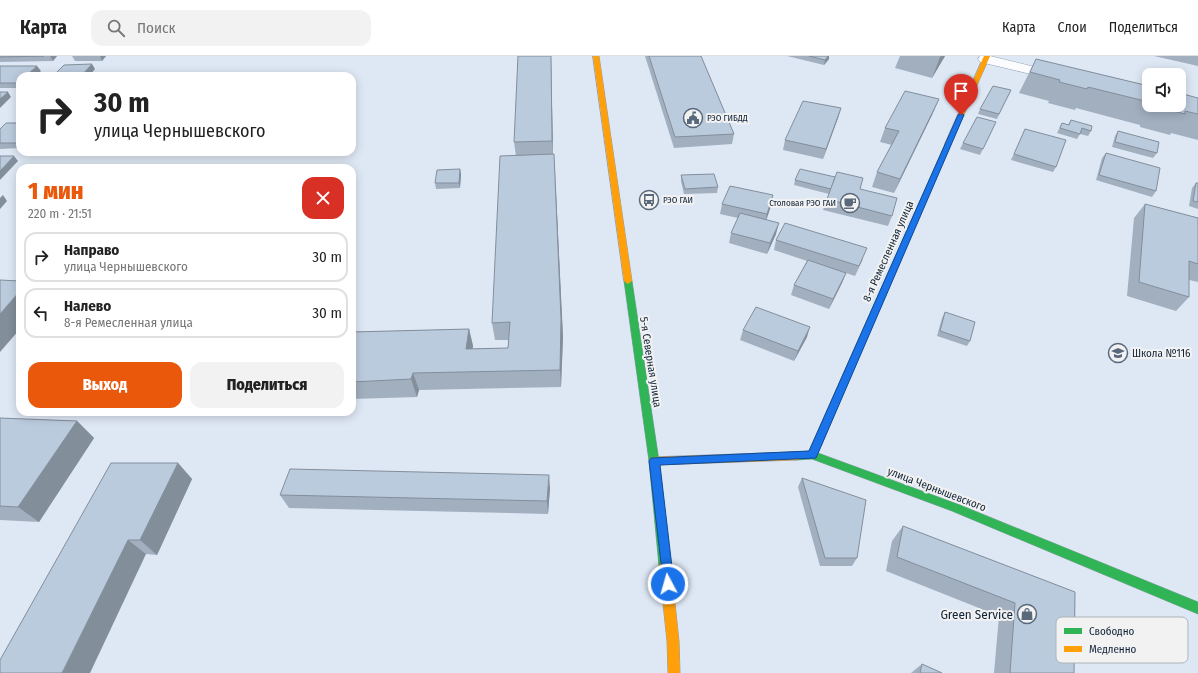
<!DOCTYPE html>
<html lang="ru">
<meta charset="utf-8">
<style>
body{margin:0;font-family:"Fira Sans Condensed",sans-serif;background:#f2f2f2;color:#222;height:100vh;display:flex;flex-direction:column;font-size:15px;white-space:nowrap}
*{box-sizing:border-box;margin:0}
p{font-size:13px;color:#767676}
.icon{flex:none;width:22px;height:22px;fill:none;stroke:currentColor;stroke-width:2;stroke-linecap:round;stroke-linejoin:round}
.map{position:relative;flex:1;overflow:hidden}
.drawer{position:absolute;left:16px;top:108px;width:340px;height:252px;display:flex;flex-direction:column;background:#fff;border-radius:12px;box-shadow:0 2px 10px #0003}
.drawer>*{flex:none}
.banner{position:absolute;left:16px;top:16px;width:340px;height:84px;border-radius:12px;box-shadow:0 2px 10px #0003;background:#fff;color:#222;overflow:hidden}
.buttons{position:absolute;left:1142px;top:12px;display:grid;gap:8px}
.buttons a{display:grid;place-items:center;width:44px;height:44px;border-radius:8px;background:#fff;box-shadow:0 2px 10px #0003;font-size:20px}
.pin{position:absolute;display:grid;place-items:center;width:34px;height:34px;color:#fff;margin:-41px -17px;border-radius:50% 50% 50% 0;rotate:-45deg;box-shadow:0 0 4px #0007}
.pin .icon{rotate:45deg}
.me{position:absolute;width:44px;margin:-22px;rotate:354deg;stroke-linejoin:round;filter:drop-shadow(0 0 3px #0008)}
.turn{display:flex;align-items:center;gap:14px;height:84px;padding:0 12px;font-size:18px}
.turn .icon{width:52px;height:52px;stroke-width:2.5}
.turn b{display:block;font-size:28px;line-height:34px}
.round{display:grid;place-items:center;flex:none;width:42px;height:42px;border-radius:12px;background:#f2f2f2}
.overview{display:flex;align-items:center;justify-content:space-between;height:68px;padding:0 12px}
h1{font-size:24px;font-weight:800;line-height:30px;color:#ea580c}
.button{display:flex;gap:8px;margin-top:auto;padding:8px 12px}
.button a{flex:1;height:46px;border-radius:12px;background:#ea580c;color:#fff;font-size:16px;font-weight:800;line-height:46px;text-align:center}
.button a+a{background:#f2f2f2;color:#222}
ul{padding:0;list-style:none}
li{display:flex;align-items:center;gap:12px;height:50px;margin:0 8px 6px;padding:0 4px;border:2px solid #e0e0e0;border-radius:12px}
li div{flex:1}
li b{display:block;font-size:15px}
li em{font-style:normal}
header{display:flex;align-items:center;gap:24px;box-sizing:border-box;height:56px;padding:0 20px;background:#fff;border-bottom:1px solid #e0e0e0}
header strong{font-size:19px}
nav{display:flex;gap:22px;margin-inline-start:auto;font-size:14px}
.search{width:280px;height:36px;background:#f2f2f2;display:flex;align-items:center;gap:10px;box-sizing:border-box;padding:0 14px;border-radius:12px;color:#767676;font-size:15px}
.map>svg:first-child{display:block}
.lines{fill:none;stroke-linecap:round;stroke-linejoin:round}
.street-casing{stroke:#909ead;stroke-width:1}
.fast-casing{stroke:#909ead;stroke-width:1}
.slow-casing{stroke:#909ead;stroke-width:1}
.street{fill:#fafcfe;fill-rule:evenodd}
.fast{fill:#30b455;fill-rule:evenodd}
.slow{fill:#ff9f0a;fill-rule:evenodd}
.wall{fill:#a1afbf}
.shaded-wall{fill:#838e9b}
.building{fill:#bbcbde;stroke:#838e9b}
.route{fill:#1a73e8;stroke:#114b97}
.labels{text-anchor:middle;stroke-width:4;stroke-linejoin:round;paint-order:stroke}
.far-poi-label{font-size:9px;fill:#112439;stroke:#f2f2f2;text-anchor:start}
.street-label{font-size:11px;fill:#112439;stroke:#f2f2f2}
.poi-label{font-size:11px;fill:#112439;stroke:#f2f2f2;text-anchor:start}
.near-poi-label{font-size:13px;fill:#112439;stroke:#f2f2f2;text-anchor:end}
.key{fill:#f2f2f2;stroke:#aeb4ba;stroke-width:1}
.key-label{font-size:11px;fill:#112439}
</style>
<header>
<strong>Карта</strong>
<div class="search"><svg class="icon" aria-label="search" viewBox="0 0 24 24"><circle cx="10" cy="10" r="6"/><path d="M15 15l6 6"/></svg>Поиск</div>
<nav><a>Карта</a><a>Слои</a><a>Поделиться</a></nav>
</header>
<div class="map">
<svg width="1198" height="617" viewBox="0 0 1198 617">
<rect width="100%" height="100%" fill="#dee8f5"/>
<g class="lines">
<defs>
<polygon id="street" points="980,0 990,0 1060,17 1065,18 1067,21 1065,24 1060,25 980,6 978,3"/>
<g id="fast">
<polygon points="948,86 951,88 818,397 960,449 1198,546 1198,558 952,455 812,403 796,404 792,403 791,400 792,397 809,395 945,88"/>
<polygon points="628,222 632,225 659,405 671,510 669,514 665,515 661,514 659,510 649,405 624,225"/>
</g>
<g id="slow">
<polygon points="593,0 599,0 632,225 628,228 624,225"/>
<polygon points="984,0 990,0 951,88 946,89 945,88"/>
<polygon points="796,396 800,397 801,400 800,403 796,404 654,409 650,408 649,405 650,402 654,401"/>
<polygon points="665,505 669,506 671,510 679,585 680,617 668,617 667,585 659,510 661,506"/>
</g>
</defs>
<!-- street casing -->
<use href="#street" class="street-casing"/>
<!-- fast casing -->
<use href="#fast" class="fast-casing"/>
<!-- slow casing -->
<use href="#slow" class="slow-casing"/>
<!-- street -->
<use href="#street" class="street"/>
<!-- fast -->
<use href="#fast" class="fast"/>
<!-- slow -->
<use href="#slow" class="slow"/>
</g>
<!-- wall -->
<g class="wall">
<polygon points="0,0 57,0 53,5 0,6"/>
<polygon points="72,0 106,0 102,5 75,5"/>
<polygon points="551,0 553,98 555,116 563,281 561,331 419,334 417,341 352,343 352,276 469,273 473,290 472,293 508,292 509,284 495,284 492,267 516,100 514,86"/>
<polygon points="645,0 701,0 734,78 732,88 674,92"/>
<polygon points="787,0 829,0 829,3 824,9"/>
<polygon points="900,0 945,0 932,22 895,12"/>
<polygon points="1154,0 1198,0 1198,10"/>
<polygon points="1036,3 1149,30 1149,49 1179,49 1198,42 1198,84 1171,77 1170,79 1140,71 1140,69 1076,52 1075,54 1048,47 1049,45 1019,37"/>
<polygon points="0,10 41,15 20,20 20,32 0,32"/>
<polygon points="1011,34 997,63 978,58 980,53"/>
<polygon points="841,52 838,62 823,103 783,94 785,84"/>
<polygon points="933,57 894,137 872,131 877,116 892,89 880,86 885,72"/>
<polygon points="1071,64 1091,75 1088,80 1080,78 1077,83 1057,77 1062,67 1068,69"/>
<polygon points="996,66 980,99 960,93 963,87"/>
<polygon points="20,67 20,92 0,93 0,73"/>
<polygon points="1025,73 1056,111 1053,116 1011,104"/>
<polygon points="1118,75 1157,97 1153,102 1112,91 1115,80"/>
<polygon points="1106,97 1156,135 1152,141 1096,124 1102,102"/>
<polygon points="460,113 461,119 460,132 436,133 435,127"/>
<polygon points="681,119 718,131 717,137 684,138 681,125"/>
<polygon points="795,124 860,133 892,160 888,170 823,154 829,138 794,129"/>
<polygon points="1196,127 1198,127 1198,153 1189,150 1192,132"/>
<polygon points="773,139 771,150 766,164 776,178 767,198 729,187 731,177 738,162 720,158 722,148"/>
<polygon points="1145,148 1198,162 1198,226 1189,224 1189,241 1176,255 1127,240 1134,162"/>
<polygon points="776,184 863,203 855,220 846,217 842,227 829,253 791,239 794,229 807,205 774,194"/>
<polygon points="945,256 970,285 967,290 937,280 942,262"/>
<polygon points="743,274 807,281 794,305 740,284"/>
<polygon points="0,362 77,365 94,382 39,466 0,464"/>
<polygon points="178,407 192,423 157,499 146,498 0,617"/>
<polygon points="802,422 857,502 852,510 820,510 798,431"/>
<polygon points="550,432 548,458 289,452 280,439"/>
<polygon points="903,470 1075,536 1074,617 994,617 999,560 886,515 892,485"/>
<polygon points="922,608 942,617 911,617"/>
</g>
<!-- shaded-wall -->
<g class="shaded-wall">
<polygon points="50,0 57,0 53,5"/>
<polygon points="100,0 106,0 102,5"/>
<polygon points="551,0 553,99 552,85"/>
<polygon points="828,0 829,0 829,3 824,9 825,4"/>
<polygon points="941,0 945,0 932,22 940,1"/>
<polygon points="92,8 95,13 89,20 81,20"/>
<polygon points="37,10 41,15 35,20 26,20"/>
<polygon points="8,36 11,41 0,52 0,43"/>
<polygon points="939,43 933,57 894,137 900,123"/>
<polygon points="841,52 838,62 823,103 826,93"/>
<polygon points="14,100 18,105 0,124 0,115"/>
<polygon points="460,113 461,119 460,132 459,127"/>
<polygon points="555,116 563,281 561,331 560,314"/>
<polygon points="3,139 7,145 0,153 0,142"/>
<polygon points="773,139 771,150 765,168 767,158"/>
<polygon points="779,167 776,178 767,198 770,187"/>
<polygon points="846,217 842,227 829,253 833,243"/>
<polygon points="20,235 20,273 0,296 0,258"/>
<polygon points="810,271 807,281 794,305 798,295"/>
<polygon points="469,273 473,290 470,311 466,293"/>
<polygon points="413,317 419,334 417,341 411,323"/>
<polygon points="77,365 94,382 39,466 18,451"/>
<polygon points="178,407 192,423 157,499 140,484"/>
<polygon points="549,419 550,432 548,458 547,445"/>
<polygon points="128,484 146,498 90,617 62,617"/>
</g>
<!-- building -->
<g class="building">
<polygon points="0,0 44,0 0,1"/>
<polygon points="518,0 551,0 552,85 514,86"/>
<polygon points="649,0 701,0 734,78 675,81"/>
<polygon points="809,0 828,0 825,4"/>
<polygon points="1036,3 1149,30 1149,46 1088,31 1087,33 1059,26 1060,24 1030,16"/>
<polygon points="92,8 81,20 53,20 64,9"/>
<polygon points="0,10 37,10 26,20 20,20 20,26 19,27 0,27"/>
<polygon points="993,30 1011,34 999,58 980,53"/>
<polygon points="905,35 939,43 900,123 877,116 899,75 885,72"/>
<polygon points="0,36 8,36 0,43"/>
<polygon points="1179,37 1198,42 1198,58 1185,55 1185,58 1154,50 1154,49 1179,49"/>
<polygon points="803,45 841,52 826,93 785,84"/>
<polygon points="977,61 996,66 983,93 963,87"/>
<polygon points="1071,64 1092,70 1091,75 1082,72 1080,78 1060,72 1062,67 1069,69"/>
<polygon points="6,67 20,67 20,87 0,87 0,73"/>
<polygon points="1025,73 1066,84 1056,111 1014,98"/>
<polygon points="1118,75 1159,86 1157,97 1115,86"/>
<polygon points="1106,97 1160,112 1156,135 1099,119"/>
<polygon points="554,98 561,263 560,314 413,317 411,323 352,326 352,276 469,273 466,293 508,292 510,266 492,267 500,100"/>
<polygon points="0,100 14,100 0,115"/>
<polygon points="460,113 459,127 435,127 437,114"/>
<polygon points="800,113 835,121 831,133 795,124"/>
<polygon points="837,116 863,122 860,133 897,142 892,160 827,143"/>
<polygon points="714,118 718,131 685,133 681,119"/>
<polygon points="1196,127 1198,127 1198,146 1193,145"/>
<polygon points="730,130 773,139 767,158 722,148"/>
<polygon points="1145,148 1198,162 1198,208 1189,205 1189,241 1139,226"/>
<polygon points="740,157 779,167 770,187 731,177"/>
<polygon points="785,167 867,192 859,210 776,184"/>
<polygon points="808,204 846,217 833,243 794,229"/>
<polygon points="0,224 20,225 20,235 0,258"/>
<polygon points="756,251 810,271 798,295 743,274"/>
<polygon points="945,256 975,266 970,285 940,275"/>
<polygon points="0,362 77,365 18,451 0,450"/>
<polygon points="111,407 178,407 140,484 128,484 62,617 0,617 0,604"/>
<polygon points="290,413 549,419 547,445 280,439"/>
<polygon points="802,422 866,444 857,502 825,502"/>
<polygon points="903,470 1075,536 1074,617 1010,617 1015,547 897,501"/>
<polygon points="922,608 942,617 920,617"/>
</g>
<!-- route -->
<polygon class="route" points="961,57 964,59 816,402 660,409 674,528 672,532 668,533 664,532 649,405 651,402 809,395 958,59"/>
<!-- icons -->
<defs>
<symbol id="civic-ring" viewBox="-11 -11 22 22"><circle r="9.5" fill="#f2f2f2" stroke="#59697b" stroke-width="1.5"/><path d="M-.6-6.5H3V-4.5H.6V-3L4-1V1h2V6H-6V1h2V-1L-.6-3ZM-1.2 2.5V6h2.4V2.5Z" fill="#59697b"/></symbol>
<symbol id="bus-ring" viewBox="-11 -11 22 22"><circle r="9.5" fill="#f2f2f2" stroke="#59697b" stroke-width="1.5"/><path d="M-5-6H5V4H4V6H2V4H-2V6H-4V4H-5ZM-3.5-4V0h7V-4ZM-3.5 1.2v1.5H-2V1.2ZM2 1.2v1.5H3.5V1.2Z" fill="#59697b"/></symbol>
<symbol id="cafe-ring" viewBox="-11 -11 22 22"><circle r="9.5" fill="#f2f2f2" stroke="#59697b" stroke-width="1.5"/><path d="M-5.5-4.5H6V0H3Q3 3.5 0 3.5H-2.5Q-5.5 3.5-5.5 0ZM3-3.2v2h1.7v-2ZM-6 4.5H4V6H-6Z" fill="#59697b"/></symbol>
<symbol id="school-ring" viewBox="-11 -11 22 22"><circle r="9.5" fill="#f2f2f2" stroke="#59697b" stroke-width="1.5"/><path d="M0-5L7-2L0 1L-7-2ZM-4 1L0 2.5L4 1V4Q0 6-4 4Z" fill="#59697b"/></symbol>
<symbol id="shop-ring" viewBox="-11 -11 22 22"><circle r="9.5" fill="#f2f2f2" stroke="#59697b" stroke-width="1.5"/><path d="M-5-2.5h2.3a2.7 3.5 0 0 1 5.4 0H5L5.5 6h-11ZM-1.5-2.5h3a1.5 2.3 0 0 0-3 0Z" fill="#59697b"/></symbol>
</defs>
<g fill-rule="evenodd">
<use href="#civic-ring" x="682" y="51" width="22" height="22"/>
<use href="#bus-ring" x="638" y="133" width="22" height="22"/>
<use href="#cafe-ring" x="839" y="136" width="22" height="22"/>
<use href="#school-ring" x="1107" y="286" width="22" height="22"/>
<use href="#shop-ring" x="1016" y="547" width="22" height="22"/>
</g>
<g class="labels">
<!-- far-poi labels -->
<g class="far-poi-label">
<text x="707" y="65">РЭО ГИБДД</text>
<text x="663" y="147">РЭО ГАИ</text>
<text x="836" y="150" text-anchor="end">Столовая РЭО ГАИ</text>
</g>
<!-- street labels -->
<g class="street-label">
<text transform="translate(888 195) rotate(-66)" y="4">8-я Ремесленная улица</text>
<text transform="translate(651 306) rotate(81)" y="4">5-я Северная улица</text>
<text transform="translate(937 433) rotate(21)" y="4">улица Чернышевского</text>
</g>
<!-- poi labels -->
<g class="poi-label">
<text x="1132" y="301">Школа №116</text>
</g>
<!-- near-poi labels -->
<g class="near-poi-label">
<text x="1013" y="563">Green Service</text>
</g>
</g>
<!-- legend -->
<rect x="1056" y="561" width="132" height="46" rx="6" class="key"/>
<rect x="1064" y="572" width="18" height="6" fill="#30b455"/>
<rect x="1064" y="590" width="18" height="6" fill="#ff9f0a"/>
<g class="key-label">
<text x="1089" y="579">Свободно</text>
<text x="1089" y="597">Медленно</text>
</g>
</svg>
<div class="buttons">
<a><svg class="icon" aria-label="sound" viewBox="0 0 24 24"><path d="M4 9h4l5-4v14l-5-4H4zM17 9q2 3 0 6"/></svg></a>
</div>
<div class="pin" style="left:961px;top:59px;background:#d93025"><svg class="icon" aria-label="arrive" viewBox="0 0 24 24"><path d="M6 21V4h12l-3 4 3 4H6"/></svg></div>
<svg class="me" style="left:668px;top:528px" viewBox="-20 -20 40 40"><circle r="17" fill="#1a73e8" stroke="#fff" stroke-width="3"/><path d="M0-11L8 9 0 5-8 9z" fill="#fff"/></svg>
<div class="banner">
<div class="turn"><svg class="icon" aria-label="right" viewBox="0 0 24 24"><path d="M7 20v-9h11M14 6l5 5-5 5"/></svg><div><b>30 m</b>улица Чернышевского</div></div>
</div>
<section class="drawer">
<div class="overview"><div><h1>1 мин</h1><p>220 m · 21:51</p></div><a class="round" style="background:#d93025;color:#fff"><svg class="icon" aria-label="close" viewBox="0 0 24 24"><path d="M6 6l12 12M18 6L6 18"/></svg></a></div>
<ul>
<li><svg class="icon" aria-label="right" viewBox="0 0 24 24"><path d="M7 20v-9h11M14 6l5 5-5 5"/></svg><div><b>Направо</b><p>улица Чернышевского</p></div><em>30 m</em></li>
<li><svg class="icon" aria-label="left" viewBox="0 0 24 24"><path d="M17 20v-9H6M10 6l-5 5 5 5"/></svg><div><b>Налево</b><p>8-я Ремесленная улица</p></div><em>30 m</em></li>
</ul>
<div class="button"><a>Выход</a><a>Поделиться</a></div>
</section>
</div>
